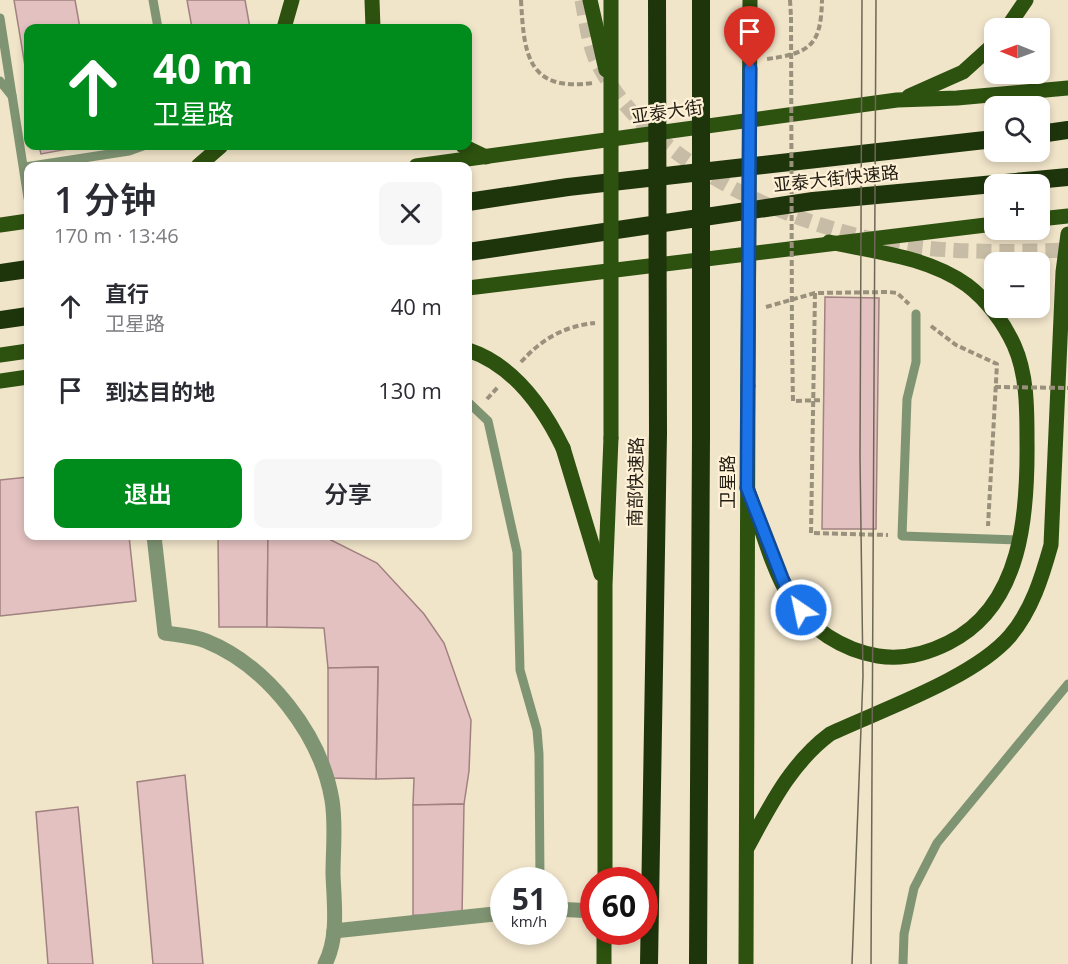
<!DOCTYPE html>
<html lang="zh">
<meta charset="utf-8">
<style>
body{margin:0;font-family:"Open Sans","Noto Sans SC",sans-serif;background:#f7f7f7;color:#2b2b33;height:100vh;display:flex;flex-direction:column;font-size:22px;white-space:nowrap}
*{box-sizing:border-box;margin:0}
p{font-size:20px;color:#7c7c81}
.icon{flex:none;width:33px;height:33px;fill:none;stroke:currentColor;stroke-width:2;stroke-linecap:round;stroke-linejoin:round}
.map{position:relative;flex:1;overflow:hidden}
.side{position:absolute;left:24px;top:162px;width:448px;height:378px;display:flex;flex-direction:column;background:#fff;border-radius:12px;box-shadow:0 3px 9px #0003}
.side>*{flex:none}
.top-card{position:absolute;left:24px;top:24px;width:448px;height:126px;border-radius:12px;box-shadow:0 3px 9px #0003;background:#008c1c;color:#fff;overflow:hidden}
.needle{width:39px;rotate:271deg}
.tools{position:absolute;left:984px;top:18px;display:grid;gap:12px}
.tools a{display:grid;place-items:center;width:66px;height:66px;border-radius:12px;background:#fff;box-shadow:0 3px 9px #0003;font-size:30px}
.speed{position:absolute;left:490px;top:867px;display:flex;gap:12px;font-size:30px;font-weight:700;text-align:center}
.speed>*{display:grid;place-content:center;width:78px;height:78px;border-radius:50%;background:#fff;box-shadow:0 3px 9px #0003;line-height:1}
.speed small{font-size:15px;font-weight:400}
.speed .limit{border:9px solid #d22;background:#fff;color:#111}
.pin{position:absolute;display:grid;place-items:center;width:51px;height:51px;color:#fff;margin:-62px -26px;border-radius:50% 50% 50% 0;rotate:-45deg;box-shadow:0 0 6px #0007}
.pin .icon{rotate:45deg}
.me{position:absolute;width:66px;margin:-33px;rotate:326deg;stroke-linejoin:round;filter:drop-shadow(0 0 4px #0008)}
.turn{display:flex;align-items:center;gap:21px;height:126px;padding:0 30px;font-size:27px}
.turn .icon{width:78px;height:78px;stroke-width:2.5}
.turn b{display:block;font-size:42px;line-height:51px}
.round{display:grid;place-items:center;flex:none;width:63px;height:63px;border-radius:12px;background:#f7f7f7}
.overview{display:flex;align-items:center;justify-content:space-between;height:102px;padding:0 30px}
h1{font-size:36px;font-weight:600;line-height:45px}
.cta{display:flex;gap:12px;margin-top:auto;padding:12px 30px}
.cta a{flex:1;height:69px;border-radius:12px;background:#008c1c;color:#fff;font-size:24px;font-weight:600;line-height:69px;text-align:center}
.cta a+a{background:#f7f7f7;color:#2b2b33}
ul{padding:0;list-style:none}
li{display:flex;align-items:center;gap:18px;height:84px;padding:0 30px}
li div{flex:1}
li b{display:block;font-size:22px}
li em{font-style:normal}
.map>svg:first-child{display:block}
.building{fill:#e3c1c0;stroke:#a18281;stroke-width:1.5}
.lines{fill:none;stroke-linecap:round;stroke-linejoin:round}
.primary-tunnel{stroke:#c7bca5;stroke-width:15;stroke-dasharray:15 8;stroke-linecap:butt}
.path{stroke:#9a917d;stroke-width:4;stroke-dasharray:6 3;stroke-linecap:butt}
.lane{stroke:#7f9473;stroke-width:9}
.street{stroke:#7f9473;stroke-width:15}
.primary{stroke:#2d510f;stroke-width:15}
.highway{stroke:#1e350c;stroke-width:18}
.tram{stroke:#6e6756;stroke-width:1.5}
.path-bridge{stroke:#9a917d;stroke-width:4;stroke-dasharray:6 3;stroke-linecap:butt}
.primary-bridge{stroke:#2d510f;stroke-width:15}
.highway-bridge{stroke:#1e350c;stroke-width:18}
.route-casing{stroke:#114b97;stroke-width:15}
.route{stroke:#1a73e8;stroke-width:10}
.labels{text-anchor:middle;stroke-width:4.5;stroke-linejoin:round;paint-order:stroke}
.street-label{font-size:18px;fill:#221d13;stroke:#fef1d6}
</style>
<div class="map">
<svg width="1068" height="964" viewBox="0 0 1068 964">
<rect width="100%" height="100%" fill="#f0e4c9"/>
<!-- building -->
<g class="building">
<polygon points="14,0 75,0 80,28 28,28 28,84"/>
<polygon points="187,0 245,0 250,28 192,28"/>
<polygon points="39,146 84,146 41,154"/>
<polygon points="825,297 879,298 876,529 822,529"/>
<polygon points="28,477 28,536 129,536 136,601 0,616 0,480"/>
<polygon points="218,536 268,536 267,627 219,627"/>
<polygon points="268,536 325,537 377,563 424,614 444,643 471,720 469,771 464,804 413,805 414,778 376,779 378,667 328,668 324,628 267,627"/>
<polygon points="378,667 376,779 328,778 328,668"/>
<polygon points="185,775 203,964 153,964 137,782"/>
<polygon points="464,804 462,916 413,915 413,805"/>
<polygon points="78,807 93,964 48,964 36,812"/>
</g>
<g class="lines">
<!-- primary-tunnel -->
<path class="primary-tunnel" d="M582,0c4,21 7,48 17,66 56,103 198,163 310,180 53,7 106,6 159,4"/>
<!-- path -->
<g class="path">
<path d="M521,0c3,54 6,92 72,83"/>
<polyline points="790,0 791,17"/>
<path d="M767,59c44,-6 54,-14 55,-59"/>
<polyline points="815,293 811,533 888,535"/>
<polyline points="766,307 815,293 889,292 897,293 909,304"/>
<polyline points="931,326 956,345 997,364 988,526"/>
<polyline points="792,341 793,401 824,400"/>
<path d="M521,362c21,-23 43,-36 74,-39"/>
<polyline points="487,399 498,387"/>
</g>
<!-- lane -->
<g class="lane">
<polyline points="153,0 158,28"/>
<polyline points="0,18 28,198"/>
<polyline points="0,81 12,96"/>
<polyline points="25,167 129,151 143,146"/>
<polyline points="916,314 916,362 907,399 902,536 1021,540"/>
<polyline points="468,402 488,421 517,552 520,670 537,730 539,754 540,880"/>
<polyline points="903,964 904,934 914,888 937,843 1068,684"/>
</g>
<!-- street -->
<g class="street">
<path d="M154,536l11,97c13,2 29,3 41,8 62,25 115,94 126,159 4,24 1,50 1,74 1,29 6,63 -8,90"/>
<polyline points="555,909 594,911"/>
<polyline points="334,931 504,913"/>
</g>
<!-- primary -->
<g class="primary">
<polyline points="372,0 373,28"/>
<polyline points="284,28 292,0"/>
<polyline points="1007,28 1026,0"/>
<polyline points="909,96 963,72 994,44"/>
<polyline points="463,146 486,157"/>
<polyline points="198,166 221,146"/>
<polyline points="416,166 897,100 957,98 1068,88"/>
<polyline points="1040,219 1068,216"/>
<polyline points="0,225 28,221"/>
<polyline points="468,288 994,224"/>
<polyline points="0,355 28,351"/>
<polyline points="0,381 28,377"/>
<polyline points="563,448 601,574"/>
<path d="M747,488c13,34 24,79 43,110 19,31 53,52 88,58 25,4 48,-2 70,-13 75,-37 80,-131 79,-204 0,-31 0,-65 -13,-94 -10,-22 -27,-45 -47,-60 -39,-28 -91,-33 -138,-43"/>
<path d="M747,848c23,-42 44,-85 83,-114 51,-24 144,-56 180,-98 22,-26 32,-59 41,-91l12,-273 5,-38"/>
<polyline points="605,880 605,585 611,438"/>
<polyline points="604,964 604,932"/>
<polyline points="746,964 748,386"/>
</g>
<!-- highway -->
<g class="highway">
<polyline points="1040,134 1068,130"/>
<polyline points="468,202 568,187 994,139"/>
<polyline points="468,252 813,201 1068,177"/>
<polyline points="0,273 28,269"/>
<polyline points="0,320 28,316"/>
<polyline points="649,964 658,433"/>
<polyline points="698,964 701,437"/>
</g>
<!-- tram -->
<g class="tram">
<polyline points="852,964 863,676 860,457 862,0"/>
<polyline points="871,964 876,0"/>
</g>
<!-- path-bridge -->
<g class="path-bridge">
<polyline points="791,17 792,341"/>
<polyline points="995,387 1068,388"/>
</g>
<!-- primary-bridge -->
<g class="primary-bridge">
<polyline points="590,0 606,70"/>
<path d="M468,350c46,15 75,57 95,98"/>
<polyline points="748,386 750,0"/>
<polyline points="611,438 611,0"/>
</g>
<!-- highway-bridge -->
<g class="highway-bridge">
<polyline points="657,0 658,433"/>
<polyline points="701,0 701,437"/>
</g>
</g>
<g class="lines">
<defs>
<polyline id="route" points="750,68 747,488 782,578 791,598 801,610"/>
</defs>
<!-- route casing -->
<use href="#route" class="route-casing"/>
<!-- route -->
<use href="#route" class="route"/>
</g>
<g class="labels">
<!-- street labels -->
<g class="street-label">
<text transform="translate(667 112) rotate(-8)" y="6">亚泰大街</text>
<text transform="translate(836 179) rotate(-6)" y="6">亚泰大街快速路</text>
<text transform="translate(636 482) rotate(-89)" y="6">南部快速路</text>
<text transform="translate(728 482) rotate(-90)" y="6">卫星路</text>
</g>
</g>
</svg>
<div class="tools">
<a><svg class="needle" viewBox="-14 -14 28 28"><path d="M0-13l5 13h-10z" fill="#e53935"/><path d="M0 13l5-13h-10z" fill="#7c7c81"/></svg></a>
<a><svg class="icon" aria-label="search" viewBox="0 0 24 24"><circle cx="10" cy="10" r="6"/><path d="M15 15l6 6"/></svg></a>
<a>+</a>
<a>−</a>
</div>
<div class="speed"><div>51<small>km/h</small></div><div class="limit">60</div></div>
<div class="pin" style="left:750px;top:68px;background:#d93025"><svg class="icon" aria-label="arrive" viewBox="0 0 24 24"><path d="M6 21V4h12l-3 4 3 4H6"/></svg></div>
<svg class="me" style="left:801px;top:610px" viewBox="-20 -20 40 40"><circle r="17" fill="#1a73e8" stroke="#fff" stroke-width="3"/><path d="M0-11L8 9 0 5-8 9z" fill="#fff"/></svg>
<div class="top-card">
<div class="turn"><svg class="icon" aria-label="ahead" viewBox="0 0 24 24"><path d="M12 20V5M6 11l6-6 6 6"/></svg><div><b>40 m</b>卫星路</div></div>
</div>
<section class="side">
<div class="overview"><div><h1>1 分钟</h1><p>170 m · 13:46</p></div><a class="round"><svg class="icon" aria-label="close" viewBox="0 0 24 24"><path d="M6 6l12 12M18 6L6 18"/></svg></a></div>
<ul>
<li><svg class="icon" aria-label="ahead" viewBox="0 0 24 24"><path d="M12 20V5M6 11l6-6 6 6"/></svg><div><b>直行</b><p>卫星路</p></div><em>40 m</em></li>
<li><svg class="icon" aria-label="arrive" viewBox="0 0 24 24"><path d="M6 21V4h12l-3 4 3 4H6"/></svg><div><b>到达目的地</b></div><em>130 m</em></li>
</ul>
<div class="cta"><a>退出</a><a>分享</a></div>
</section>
</div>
